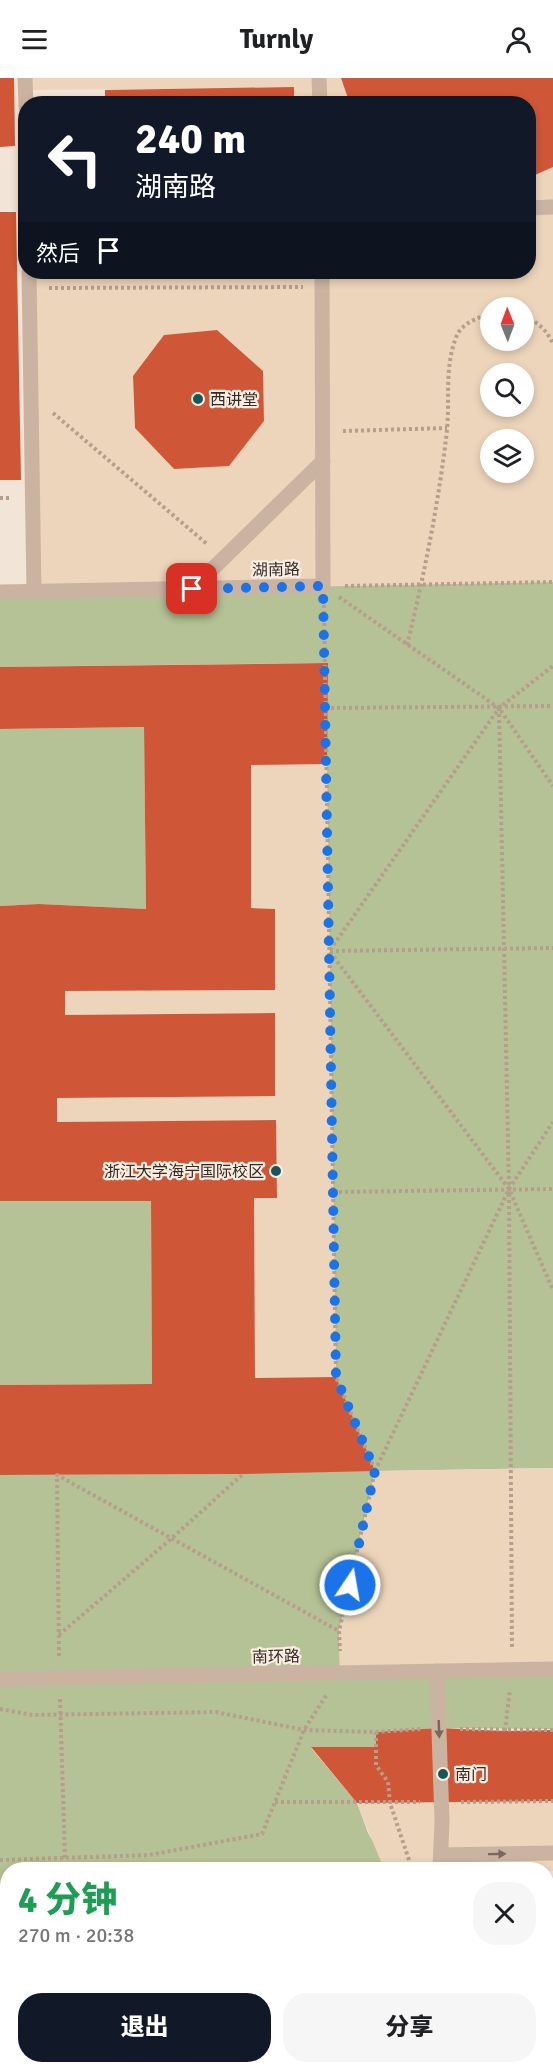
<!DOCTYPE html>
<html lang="zh">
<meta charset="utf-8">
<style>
body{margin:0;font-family:Signika,"Noto Sans SC",sans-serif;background:#f6f6f6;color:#202124;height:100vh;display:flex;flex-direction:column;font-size:22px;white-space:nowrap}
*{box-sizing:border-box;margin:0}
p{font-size:20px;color:#757577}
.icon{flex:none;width:33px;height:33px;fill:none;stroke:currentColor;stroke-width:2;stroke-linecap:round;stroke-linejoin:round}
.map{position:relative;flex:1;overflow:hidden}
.drawer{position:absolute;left:0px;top:1784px;width:554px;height:212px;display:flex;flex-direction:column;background:#fff;border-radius:24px 24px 0 0;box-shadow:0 3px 9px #0003}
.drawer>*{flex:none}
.hud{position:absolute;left:18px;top:18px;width:518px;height:183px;border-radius:24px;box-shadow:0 3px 9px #0003;background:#111827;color:#fff;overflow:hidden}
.needle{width:39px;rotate:359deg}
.fabs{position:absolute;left:480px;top:219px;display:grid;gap:12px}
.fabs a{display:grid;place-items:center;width:54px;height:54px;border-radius:50%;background:#fff;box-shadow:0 3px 9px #0003;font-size:30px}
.pin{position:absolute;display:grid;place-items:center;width:51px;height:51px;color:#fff;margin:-26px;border-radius:12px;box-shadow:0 3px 9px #0006}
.me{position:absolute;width:66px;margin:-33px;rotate:12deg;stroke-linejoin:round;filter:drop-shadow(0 0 4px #0008)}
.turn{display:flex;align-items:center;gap:21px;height:126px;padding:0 18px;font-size:27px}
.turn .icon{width:78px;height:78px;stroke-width:2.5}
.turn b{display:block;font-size:42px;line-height:51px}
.then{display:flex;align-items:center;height:57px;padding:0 18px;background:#0003;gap:12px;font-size:22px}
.round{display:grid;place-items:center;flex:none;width:63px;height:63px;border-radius:24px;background:#f6f6f6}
.headline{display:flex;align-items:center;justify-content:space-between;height:102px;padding:0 18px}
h1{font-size:36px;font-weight:800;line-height:45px;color:#1e9e55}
.action{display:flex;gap:12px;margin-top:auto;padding:12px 18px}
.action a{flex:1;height:69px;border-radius:24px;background:#111827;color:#fff;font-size:24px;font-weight:800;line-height:69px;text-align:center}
.action a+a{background:#f6f6f6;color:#202124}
header{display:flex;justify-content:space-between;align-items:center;height:78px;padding:0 18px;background:#fff;font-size:27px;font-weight:800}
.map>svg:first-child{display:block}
.green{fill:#b5c295}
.plaza{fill:#ecd5bb;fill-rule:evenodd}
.water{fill:#73b1b1}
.pier{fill:#f2e4d6}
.building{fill:#cf5737}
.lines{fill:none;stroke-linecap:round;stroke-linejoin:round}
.path{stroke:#b79d8b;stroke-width:4;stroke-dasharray:3 3;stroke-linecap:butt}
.street{stroke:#cbb3a1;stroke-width:15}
.oneway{fill:#78675d}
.route{stroke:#1a73e8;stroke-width:10;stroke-dasharray:0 18}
.poi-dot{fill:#185759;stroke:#faeee2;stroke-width:2}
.labels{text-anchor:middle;stroke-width:4.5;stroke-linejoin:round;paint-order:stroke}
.poi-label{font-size:16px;fill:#352925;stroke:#faeee2;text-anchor:start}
.street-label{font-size:16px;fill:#352925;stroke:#faeee2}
</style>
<header><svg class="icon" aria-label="menu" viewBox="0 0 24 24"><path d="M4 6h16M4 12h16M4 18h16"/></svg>Turnly<svg class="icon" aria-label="person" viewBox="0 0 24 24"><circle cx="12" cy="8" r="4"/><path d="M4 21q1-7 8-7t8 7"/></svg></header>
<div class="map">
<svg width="553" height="1994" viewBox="0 0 553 1994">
<rect width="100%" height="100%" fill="#f2e4d6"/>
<!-- green -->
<g class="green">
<polygon points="553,504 553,1390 375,1393 339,1553 340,1594 553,1591 553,1651 439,1650 376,1654 376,1669 311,1670 357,1725 368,1755 389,1791 8,1791 7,1815 0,1816 0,1397 243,1396 336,1299 325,585 0,589 0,514"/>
<polygon points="144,649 146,831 39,826 0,828 0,651"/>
<polygon points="0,1123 151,1123 152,1306 0,1307"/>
</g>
<!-- plaza -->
<g class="plaza">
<polygon points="25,0 341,0 350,25 294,25 294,10 25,12"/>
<path d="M553,89v415l-519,10 -5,-320h499v-94zM490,230h34v32h-34zM217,252l46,41 1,50 -35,45 -55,3 -39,-41 -2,-52 31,-41zM490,296h34v32h-34zM490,362h34v32h-34z"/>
<polygon points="327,686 336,1299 255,1300 254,1120 277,1120 276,1042 57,1044 57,1020 275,1018 274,935 65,937 65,913 275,912 274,831 251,830 251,687"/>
<polygon points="553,1390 553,1591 340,1594 339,1553 375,1393"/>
<polygon points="553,1723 553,1994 373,1988 546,1988 546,1791 384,1791 357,1725"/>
</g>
<!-- water -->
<polygon class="water" points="546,1796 553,1994 0,1994 0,1816 7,1815 8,1988 546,1988"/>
<!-- pier -->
<polygon class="pier" points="546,1793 553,1793 553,1994 371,1994 373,1988 546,1988"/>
<!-- building -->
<g class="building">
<polygon points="0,0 14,0 15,68 0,69"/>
<polygon points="341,0 553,0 553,89 528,100 528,26 350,26"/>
<polygon points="294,9 294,26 105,26 105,12"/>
<polygon points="0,134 16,134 21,402 0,402"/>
<polygon points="217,252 263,293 264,343 229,388 174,391 135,350 133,298 164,257"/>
<polygon points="328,585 327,686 251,687 251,830 275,831 275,912 65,913 65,937 275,935 275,1018 57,1020 57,1044 276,1042 277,1120 254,1120 255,1300 336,1299 375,1393 243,1396 0,1397 0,1307 152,1306 151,1123 0,1123 0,828 39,826 146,831 144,649 0,651 0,589"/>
<polygon points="439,1650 505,1653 553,1652 553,1723 357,1725 311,1669 376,1669 376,1654"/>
</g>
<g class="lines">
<!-- path -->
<g class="path">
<polyline points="49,210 303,209"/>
<path d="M524,239c13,3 24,15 29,27"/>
<polyline points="53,335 207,466"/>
<polyline points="343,353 447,350"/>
<polyline points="0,420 11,420"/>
<polyline points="345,508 553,504"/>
<polyline points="339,519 499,630 553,708"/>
<polyline points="324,527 336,1299 375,1393 339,1553 340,1573"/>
<path d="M407,567c17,-69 32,-144 40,-215 3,-32 -3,-64 10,-95 5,-11 22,-19 33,-20"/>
<polyline points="325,630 553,628"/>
<polyline points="499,630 509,1111 512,1571"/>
<polyline points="330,872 499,630 553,588"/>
<polyline points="330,873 553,870"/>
<polyline points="330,874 509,1111 553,1212"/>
<polyline points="333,1114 553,1111"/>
<polyline points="375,1393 509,1111 553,1044"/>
<polyline points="59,1557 172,1460 243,1396"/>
<polyline points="59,1578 57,1397 339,1553"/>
<polyline points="60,1621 65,1780"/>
<polyline points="0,1631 32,1637 216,1634 304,1652 376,1654 420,1651"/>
<polyline points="460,1651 553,1652"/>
<polyline points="505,1653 510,1611"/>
<polyline points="376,1654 376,1687 388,1704 390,1725 412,1791"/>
<polyline points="275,1724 420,1724"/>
<polyline points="461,1724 553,1723"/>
<polyline points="0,1782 149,1777 262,1756 304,1652 327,1616"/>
</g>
<!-- street -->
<g class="street">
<polyline points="25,0 26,29"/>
<polyline points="319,0 320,26"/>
<polyline points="528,130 553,129"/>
<polyline points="29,194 34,514"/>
<polyline points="192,511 323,383"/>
<polyline points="0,514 323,508 322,194"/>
<polyline points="437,1593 442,1743 440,1791"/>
<polyline points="0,1601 553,1591"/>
<polyline points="441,1777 553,1775"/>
<polyline points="546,1871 553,1871"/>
<polyline points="411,1994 413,1988"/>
</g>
</g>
<!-- one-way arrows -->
<defs><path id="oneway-solid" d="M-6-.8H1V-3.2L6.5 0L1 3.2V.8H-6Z" transform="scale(1.5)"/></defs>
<g class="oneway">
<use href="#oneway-solid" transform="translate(439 1651) rotate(88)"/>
<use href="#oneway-solid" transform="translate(497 1776) rotate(-1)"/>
</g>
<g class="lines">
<!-- route -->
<polyline class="route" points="192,511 323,508 336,1299 375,1393 350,1507"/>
</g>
<!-- markers -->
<g class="poi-dot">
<circle cx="198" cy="321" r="6"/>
<circle cx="276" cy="1093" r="6"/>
<circle cx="443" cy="1696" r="6"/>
</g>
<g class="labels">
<!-- poi labels -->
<g class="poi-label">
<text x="210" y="327">西讲堂</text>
<text x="264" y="1099" text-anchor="end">浙江大学海宁国际校区</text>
<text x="455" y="1702">南门</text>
</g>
<!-- street labels -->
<g class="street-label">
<text transform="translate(276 491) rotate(-1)" y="6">湖南路</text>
<text transform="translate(276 1578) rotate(-1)" y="6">南环路</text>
</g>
</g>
</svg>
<div class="fabs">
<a><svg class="needle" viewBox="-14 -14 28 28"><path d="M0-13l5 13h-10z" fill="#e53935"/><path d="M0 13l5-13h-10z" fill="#757577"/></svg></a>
<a><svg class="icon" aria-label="search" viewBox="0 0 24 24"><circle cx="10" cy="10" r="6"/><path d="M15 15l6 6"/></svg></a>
<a><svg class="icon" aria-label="layers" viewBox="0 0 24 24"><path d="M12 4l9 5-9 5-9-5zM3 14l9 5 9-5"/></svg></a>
</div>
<div class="pin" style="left:192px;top:511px;background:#d93025"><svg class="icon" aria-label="arrive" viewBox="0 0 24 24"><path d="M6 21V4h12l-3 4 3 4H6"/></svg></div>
<svg class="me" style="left:350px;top:1507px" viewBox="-20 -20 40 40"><circle r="17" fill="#1a73e8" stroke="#fff" stroke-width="3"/><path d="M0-11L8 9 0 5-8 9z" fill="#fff"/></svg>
<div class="hud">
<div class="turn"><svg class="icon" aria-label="left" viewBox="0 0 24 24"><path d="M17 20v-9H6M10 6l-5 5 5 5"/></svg><div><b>240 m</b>湖南路</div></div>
<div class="then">然后<svg class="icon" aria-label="arrive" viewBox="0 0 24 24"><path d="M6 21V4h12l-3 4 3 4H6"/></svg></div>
</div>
<section class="drawer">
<div class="headline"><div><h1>4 分钟</h1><p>270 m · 20:38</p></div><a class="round"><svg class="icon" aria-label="close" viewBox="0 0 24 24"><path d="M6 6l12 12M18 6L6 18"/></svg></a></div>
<div class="action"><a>退出</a><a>分享</a></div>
</section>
</div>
